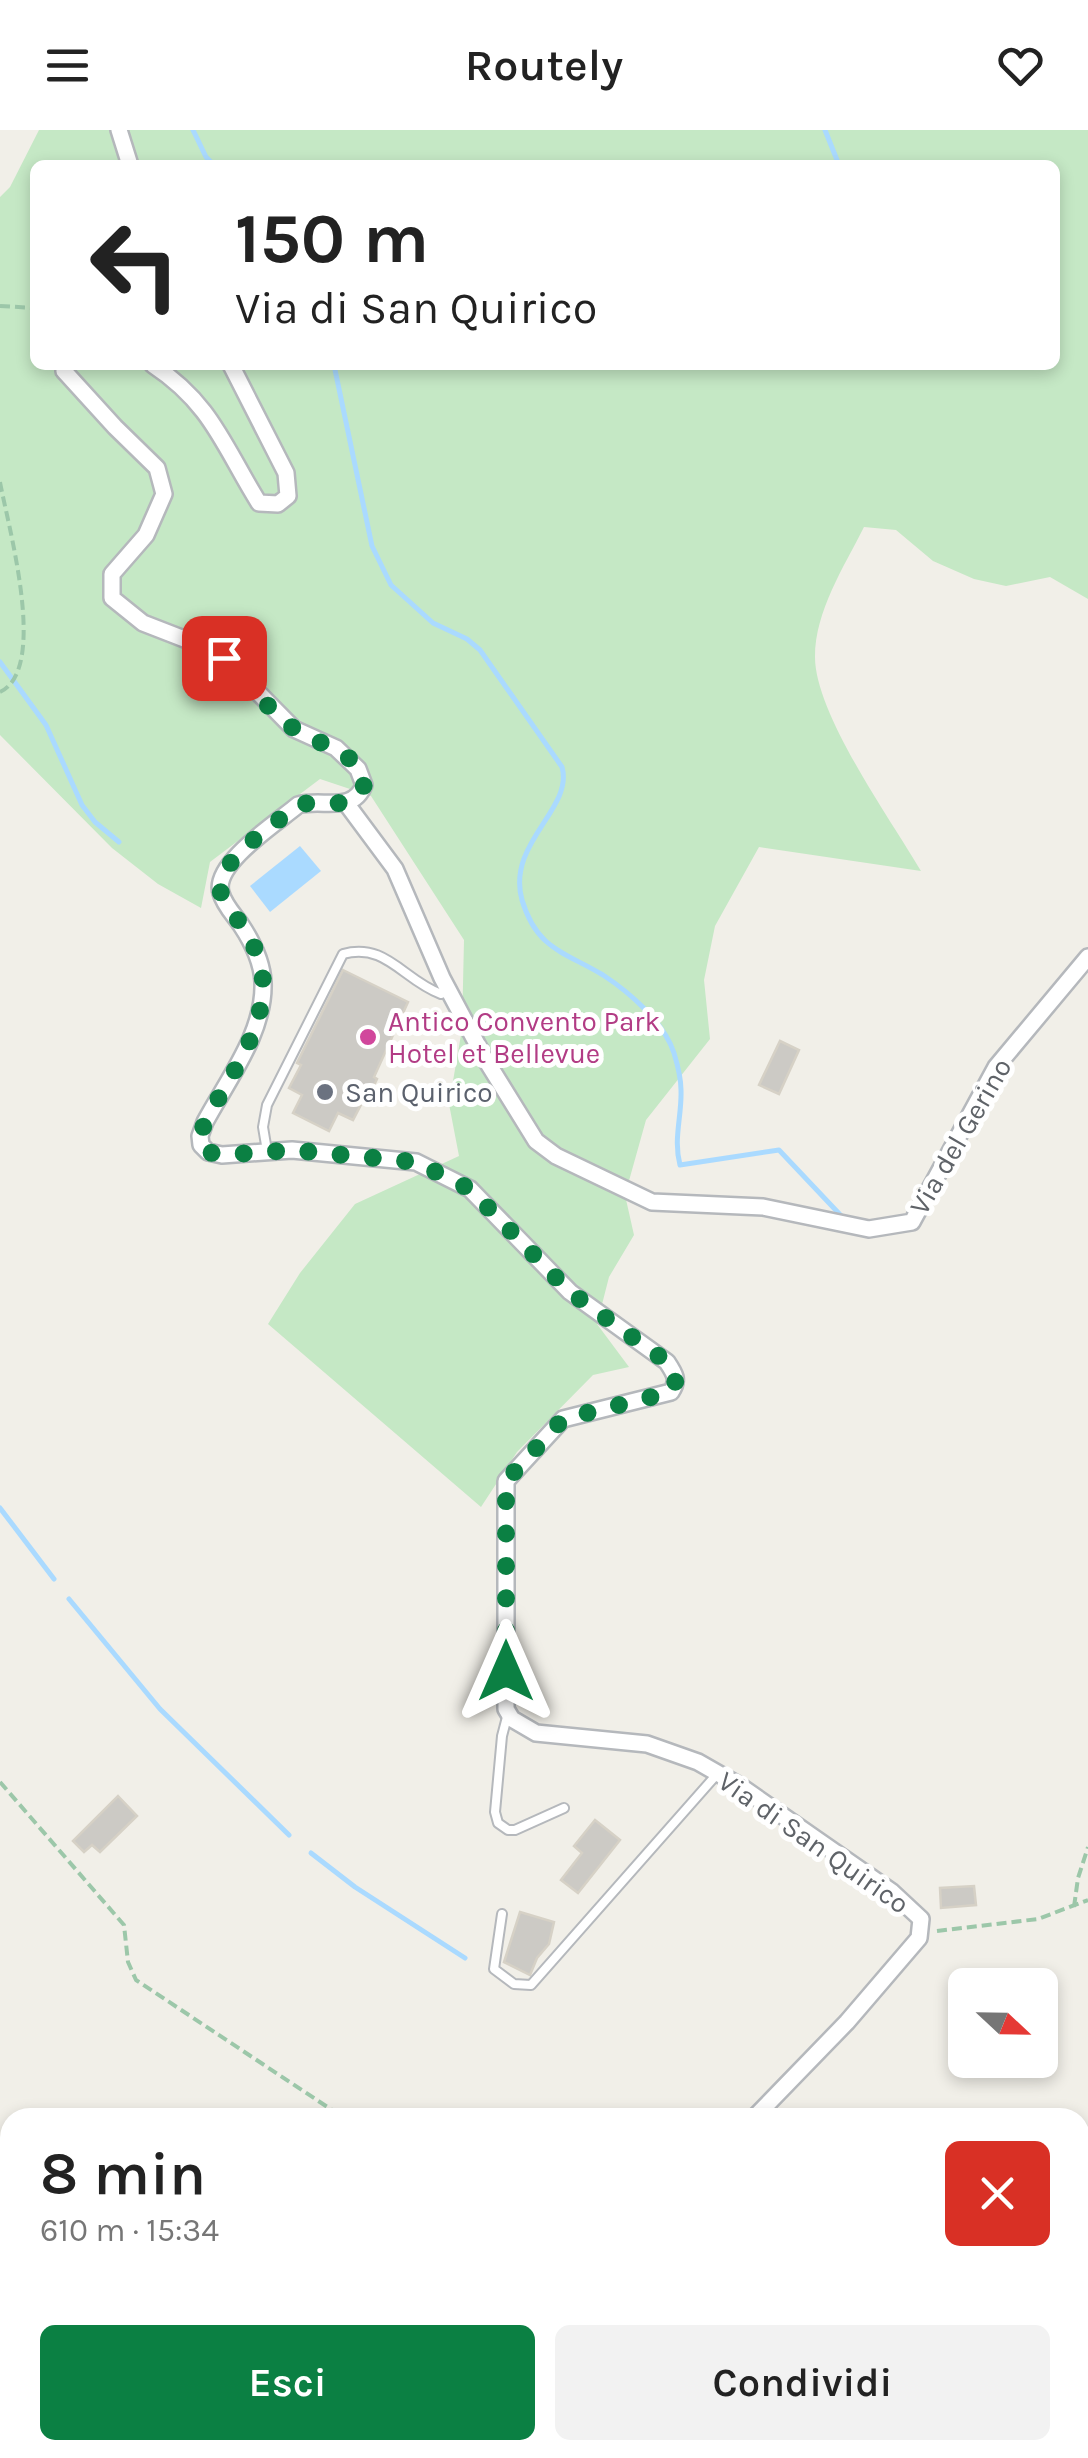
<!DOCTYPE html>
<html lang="it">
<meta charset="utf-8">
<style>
body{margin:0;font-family:Karla,sans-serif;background:#f2f2f2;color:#222;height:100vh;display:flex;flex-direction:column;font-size:38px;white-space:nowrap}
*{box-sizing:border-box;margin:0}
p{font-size:32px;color:#767676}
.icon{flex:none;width:55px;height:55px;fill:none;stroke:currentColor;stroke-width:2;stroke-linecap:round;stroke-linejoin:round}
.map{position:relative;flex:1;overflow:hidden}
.side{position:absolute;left:0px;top:1978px;width:1090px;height:352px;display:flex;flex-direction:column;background:#fff;border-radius:30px 30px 0 0;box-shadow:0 5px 15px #0003}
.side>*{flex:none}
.hud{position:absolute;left:30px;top:30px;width:1030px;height:210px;border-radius:15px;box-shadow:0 5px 15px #0003;background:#fff;color:#222;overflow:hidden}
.needle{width:65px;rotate:112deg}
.controls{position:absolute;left:948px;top:1838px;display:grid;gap:20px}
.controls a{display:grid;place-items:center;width:110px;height:110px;border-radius:15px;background:#fff;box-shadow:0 5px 15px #0003;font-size:50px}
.pin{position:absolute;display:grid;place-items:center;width:85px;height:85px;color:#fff;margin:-42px;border-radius:20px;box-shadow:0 5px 15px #0006}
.me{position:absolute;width:110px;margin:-55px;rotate:0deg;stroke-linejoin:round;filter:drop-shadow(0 0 8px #0008)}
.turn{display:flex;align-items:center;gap:35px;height:210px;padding:0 40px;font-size:45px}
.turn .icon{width:130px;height:130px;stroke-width:2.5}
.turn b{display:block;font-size:70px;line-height:85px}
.round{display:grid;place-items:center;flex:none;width:105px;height:105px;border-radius:15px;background:#f2f2f2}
.overview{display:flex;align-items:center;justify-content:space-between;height:170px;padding:0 40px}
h1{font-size:60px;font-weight:600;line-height:75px}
.button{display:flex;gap:20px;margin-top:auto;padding:20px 40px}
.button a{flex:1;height:115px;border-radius:15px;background:#0b8043;color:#fff;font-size:40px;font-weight:600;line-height:115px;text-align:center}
.button a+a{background:#f2f2f2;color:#222}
header{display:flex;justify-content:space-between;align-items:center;height:130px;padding:0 40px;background:#fff;font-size:45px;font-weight:600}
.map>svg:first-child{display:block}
.green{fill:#c5e8c5;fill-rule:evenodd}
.water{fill:#aadaff}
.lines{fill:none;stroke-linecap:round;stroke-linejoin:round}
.stream{stroke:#aadaff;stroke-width:5}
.building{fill:#cccac5;stroke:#d6d1c6;stroke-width:2.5}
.lane-casing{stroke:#b5b8bc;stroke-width:12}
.street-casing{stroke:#b5b8bc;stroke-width:20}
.path{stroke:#9cc7a9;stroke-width:4;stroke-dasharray:10 5;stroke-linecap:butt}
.lane{stroke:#fff;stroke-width:8}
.street{stroke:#fff;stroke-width:15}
.route{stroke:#0b8043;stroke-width:18;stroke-dasharray:0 32.4}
.hotel-dot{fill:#d1479c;stroke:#fff;stroke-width:4}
.worship-dot{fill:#6b7280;stroke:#fff;stroke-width:4}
.labels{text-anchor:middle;stroke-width:10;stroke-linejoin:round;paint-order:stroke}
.hotel-label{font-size:28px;fill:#b23c85;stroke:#fff;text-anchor:start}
.worship-label{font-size:28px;fill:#5b616d;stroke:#fff;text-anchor:start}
.street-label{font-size:28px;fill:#5f6368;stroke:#fff}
</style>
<header><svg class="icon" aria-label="menu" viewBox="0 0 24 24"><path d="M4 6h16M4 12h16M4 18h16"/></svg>Routely<svg class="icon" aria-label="heart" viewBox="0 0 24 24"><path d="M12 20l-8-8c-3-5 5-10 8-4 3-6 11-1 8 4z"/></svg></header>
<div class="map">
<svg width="1088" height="2328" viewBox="0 0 1088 2328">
<rect width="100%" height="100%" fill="#f1efe8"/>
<!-- green -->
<path class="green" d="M39,0h1049v469l-38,-22 -44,9 -32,-7 -41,-18 -37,-31 -32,-3c-20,40 -49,84 -49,130 0,57 76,163 106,214l-162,-24 -44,79 -11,54 6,59 -64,81 -21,75 9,40 -25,42 -12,47 32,43 -36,8 -76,77 -36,55 -213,-183 32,-51 55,-69 104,-48 -10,-52 13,-75 2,-89 -93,-144 -51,-17 -110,83 -9,46 -43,-24 -46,-36 -112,-113v-538l10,-10zM35,35h1020v200h-1020z"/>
<!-- water -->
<polygon class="water" points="300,716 321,741 270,782 250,756"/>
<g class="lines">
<!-- stream -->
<g class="stream">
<polyline points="193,0 206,27 214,35"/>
<polyline points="825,0 839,35"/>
<path d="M334,235l38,181 19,39 42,38 34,16 13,11 82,117c12,42 -56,76 -40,133 15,50 43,52 81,75 26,17 61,47 71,78 3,10 7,26 7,37 1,26 -8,49 -1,75l99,-15 68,72"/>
<polyline points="0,532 46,595 82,675 95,692 119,712"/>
<polyline points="0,1378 54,1449"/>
<polyline points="69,1469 160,1579 289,1705"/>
<polyline points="311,1723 355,1757 465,1828"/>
</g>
</g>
<!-- building -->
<g class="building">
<polygon points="343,840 408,872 374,947 377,949 368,968 365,967 353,990 338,983 329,1001 293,983 302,965 289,958 301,935 297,933"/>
<polygon points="780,911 799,920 779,964 759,955"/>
<polygon points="118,1666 137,1686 100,1722 92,1715 84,1722 73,1711"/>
<polygon points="595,1690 620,1710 578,1763 561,1750 582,1723 574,1716"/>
<polygon points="974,1756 976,1775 941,1778 940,1758"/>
<polygon points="520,1782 554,1792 549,1814 537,1828 530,1845 504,1832"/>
</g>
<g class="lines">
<defs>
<g id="lane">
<path d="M267,1021l-4,-24 4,-22 76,-151c43,-12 60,26 98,40l7,-3"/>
<polyline points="507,1587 502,1606 495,1682 498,1693 508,1700 515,1700 564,1678"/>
<polyline points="502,1784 494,1839 514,1854 531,1855 718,1643"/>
</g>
<g id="street">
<polyline points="119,0 130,35"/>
<path d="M66,235l-2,6 51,56 42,41 7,26 -18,41 -34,39v24l31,25 67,26 14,9 70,71 42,19 22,21 6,16c-11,29 -42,13 -66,20 -20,17 -86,59 -77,88 3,12 14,23 20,32 12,18 21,36 22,57 2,50 -35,97 -58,140l-5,14 1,9 7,7 14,3 70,-5 124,12 54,27 100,103 97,70c8,12 12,18 4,30l-108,27 -57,62v228l6,10 24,14 111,11 51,18 42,24 152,106 29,27 -2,19 -72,84 -93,96"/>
<path d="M153,235c59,39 71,82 106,138l19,1 10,-8 -2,-23 -55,-108"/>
<polyline points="346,673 395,739 442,848 484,927 536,1011 556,1026 652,1072 763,1077 869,1099 912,1092 996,937 1088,827"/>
<polyline points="477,2328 481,2320"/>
<polyline points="558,2328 559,2320"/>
</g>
</defs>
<!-- lane casing -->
<use href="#lane" class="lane-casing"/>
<!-- street casing -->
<use href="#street" class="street-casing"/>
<!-- path -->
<g class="path">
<polyline points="0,176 35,178"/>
<path d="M0,352c8,44 49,187 0,210"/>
<polyline points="0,1652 124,1795 128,1832 136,1850 344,1988"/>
<polyline points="1074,1777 1078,1748 1088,1717"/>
<polyline points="937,1801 1038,1789 1088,1770"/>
<polyline points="415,1988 420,1979 428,1988"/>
</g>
<!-- lane -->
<use href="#lane" class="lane"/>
<!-- street -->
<use href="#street" class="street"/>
</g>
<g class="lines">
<!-- route -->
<path class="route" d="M224,528c22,23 43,50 68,69 24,19 67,21 72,58 -11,29 -42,13 -66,20 -20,17 -87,59 -77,88 3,12 14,23 21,32 11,17 20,36 21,57 1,51 -35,97 -58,140l-5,14 1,9 7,7 14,3 70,-5 124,12 54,27 100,103 97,70c8,12 12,18 4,30l-108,27 -57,62v190"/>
</g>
<!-- markers -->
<circle class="hotel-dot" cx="368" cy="907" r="10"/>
<circle class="worship-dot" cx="325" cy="962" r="10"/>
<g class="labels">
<!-- hotel labels -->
<g class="hotel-label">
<text x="388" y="901">Antico Convento Park<tspan x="388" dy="32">Hotel et Bellevue</tspan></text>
</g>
<!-- worship labels -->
<g class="worship-label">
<text x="345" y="972">San Quirico</text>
</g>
<!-- street labels -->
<g class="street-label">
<text transform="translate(960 1006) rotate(-60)" y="10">Via del Gerino</text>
<text transform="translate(814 1712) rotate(35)" y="10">Via di San Quirico</text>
</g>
</g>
</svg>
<div class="controls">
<a><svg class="needle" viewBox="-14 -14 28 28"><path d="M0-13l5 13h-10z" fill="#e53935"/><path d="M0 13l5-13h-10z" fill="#767676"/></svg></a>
</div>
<div class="pin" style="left:224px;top:528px;background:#d93025"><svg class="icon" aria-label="arrive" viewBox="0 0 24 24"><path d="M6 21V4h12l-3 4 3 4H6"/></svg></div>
<svg class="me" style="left:506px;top:1541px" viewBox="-20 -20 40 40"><path d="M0-17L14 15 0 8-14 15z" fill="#0b8043" stroke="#fff" stroke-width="4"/></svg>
<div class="hud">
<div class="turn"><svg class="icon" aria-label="left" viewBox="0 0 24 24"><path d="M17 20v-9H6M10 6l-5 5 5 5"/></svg><div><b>150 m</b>Via di San Quirico</div></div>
</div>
<section class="side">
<div class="overview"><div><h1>8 min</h1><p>610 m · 15:34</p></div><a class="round" style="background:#d93025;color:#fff"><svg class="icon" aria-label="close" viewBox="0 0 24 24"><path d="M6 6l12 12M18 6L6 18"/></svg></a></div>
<div class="button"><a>Esci</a><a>Condividi</a></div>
</section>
</div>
